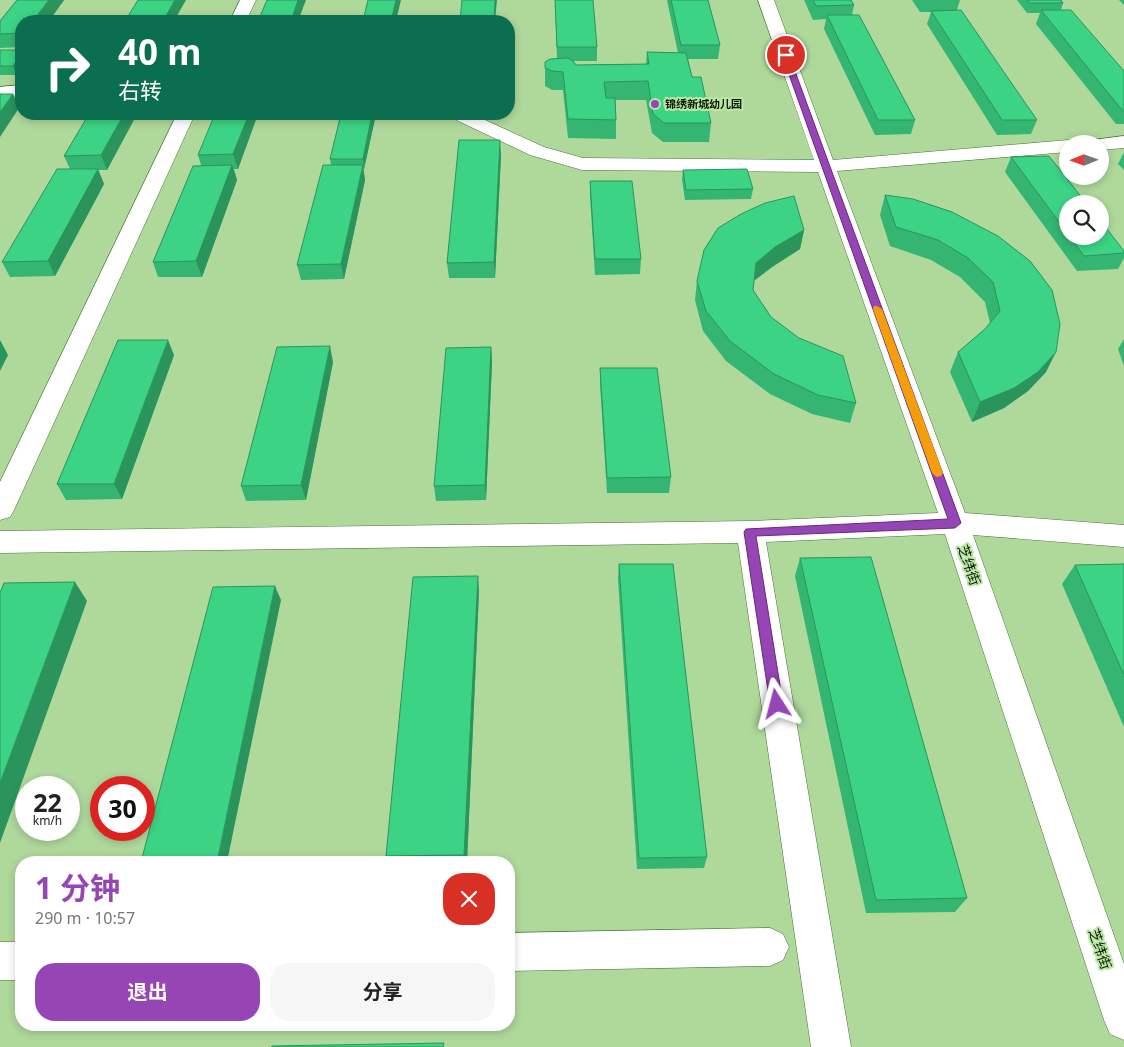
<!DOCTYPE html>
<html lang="zh">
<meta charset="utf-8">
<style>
body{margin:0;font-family:"Noto Sans","Noto Sans SC",sans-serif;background:#f6f6f6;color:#222;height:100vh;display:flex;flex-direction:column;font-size:19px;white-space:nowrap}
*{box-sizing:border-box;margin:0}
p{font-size:16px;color:#767676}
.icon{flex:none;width:28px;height:28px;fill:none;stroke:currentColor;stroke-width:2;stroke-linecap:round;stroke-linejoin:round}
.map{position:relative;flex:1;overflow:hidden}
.side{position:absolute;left:15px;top:856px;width:500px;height:175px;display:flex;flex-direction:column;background:#fff;border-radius:20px;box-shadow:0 2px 8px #0003}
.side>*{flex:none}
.guide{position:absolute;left:15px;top:15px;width:500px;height:105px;border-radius:20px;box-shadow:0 2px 8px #0003;background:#0b6e4f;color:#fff;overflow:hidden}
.needle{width:32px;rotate:269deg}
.buttons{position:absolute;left:1059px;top:135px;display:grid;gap:10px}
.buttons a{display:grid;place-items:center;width:50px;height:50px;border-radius:50%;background:#fff;box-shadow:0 2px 8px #0003;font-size:25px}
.speed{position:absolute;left:15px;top:776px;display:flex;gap:10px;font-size:25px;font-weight:700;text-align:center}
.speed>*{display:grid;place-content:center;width:65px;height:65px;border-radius:50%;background:#fff;box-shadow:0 2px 8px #0003;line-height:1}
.speed small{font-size:12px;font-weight:400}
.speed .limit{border:8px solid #d22;background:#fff;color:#111}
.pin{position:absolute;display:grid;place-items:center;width:42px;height:42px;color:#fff;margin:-21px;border:2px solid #fff;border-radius:50%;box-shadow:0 1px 5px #0007}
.me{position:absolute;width:55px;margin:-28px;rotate:351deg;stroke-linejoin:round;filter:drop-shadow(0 0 4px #0008)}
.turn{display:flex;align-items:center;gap:18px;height:105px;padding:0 20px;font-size:22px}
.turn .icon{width:65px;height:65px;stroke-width:2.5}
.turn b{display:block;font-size:35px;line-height:42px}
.round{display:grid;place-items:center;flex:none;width:52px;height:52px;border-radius:20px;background:#f6f6f6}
.head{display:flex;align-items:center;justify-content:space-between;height:85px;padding:0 20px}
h1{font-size:30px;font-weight:700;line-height:38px;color:#9645b5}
.button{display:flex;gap:10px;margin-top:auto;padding:10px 20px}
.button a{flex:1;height:58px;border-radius:20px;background:#9645b5;color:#fff;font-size:20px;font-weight:700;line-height:58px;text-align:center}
.button a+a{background:#f6f6f6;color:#222}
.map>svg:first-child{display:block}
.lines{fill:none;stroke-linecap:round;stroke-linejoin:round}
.minor-casing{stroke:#4c7038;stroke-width:1}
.minor{fill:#fff;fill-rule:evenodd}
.wall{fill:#34b672}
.shaded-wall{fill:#2a945c}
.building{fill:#3cd484;stroke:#2a945c}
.route{fill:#9645b5;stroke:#622d76}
.slow{fill:#f59e0b}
.poi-dot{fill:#9645b5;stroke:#bce5a8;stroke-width:2}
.labels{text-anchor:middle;stroke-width:4;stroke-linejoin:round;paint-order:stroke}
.far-poi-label{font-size:11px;font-weight:bold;fill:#0c1a04;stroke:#bce5a8;text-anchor:start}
.street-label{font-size:14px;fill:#0c1a04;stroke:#bce5a8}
</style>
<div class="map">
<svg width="1124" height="1047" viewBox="0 0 1124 1047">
<rect width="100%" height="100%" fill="#afd89b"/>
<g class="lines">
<defs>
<g id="minor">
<polygon points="240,0 256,0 246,21 230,21"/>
<polygon points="758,0 774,0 833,160 1068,140 1076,144 1068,144 1068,152 837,171 965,513 1124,525 1124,547 973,535 1124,964 1124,1040 1110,1034 1104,1020 945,534 766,542 851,1047 811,1047 738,543 0,553 0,531 750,521 938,513 818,172 582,170 530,155 452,118 449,114 472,114 544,147 583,158 814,160"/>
<polygon points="21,85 21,95 0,97 0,87"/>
<polygon points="177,114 195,114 14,510 10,517 0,520 0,482"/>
<polygon points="1124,136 1124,148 1100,150 1100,144 1091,144 1093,140"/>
<polygon points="770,928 783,934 789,947 783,960 770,966 509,971 509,933"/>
<rect x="0" y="942" width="21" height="38"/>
</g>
</defs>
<!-- minor casing -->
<use href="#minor" class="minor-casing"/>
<!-- minor -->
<use href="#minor" class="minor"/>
</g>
<!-- wall -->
<g class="wall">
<polygon points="17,0 64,0 49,21 21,21 21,47 0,48 0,21"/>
<polygon points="555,0 597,47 597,61 573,61 576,65 646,64 647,52 678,53 667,0 708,0 720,45 718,59 688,59 692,77 711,123 709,142 663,142 652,133 646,100 615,100 616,120 616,139 568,138 563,90 552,90 545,86 545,62 557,59"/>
<polygon points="804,0 851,0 854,5 852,15 915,120 911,134 875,135 824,29 826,19 813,20"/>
<polygon points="912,0 960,0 957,10 1037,120 1031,134 997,135 927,24 931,12 920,12"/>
<polygon points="1017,0 1061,0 1063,3 1061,10 1124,71 1124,124 1116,124 1036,24 1040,13 1027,13"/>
<polygon points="1119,0 1124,0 1124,5"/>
<polygon points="0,50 21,50 21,69 17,75 0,75"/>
<polygon points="89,114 137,114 107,170 98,170 104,184 55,276 10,277 2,262 70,169 64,156"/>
<polygon points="258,114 238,169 234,169 237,180 202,277 158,277 153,262 201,165 198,155"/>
<polygon points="341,114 376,114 364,169 363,169 365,180 344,279 301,280 297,265 331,165 330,159"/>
<polygon points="1124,152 1124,170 1118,164"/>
<polygon points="501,155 495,278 449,278 447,263"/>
<polygon points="1011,157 1068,204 1068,236 1100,236 1124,253 1124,258 1118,269 1077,271 1005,172"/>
<polygon points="683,170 753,189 751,199 685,200 682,180"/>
<polygon points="590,181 641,259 640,274 595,275 590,196"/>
<polygon points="885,195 952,212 1046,372 1028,391 1004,408 972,422 950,372 958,352 985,329 990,323 985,302 960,277 931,260 890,246 880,215"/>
<polygon points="804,230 800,249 772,267 754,281 753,290 771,317 856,403 850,423 812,414 770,394 726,361 703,331 695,300 697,281"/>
<polygon points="1124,339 1124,366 1118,349"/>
<polygon points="491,347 492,362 486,500 436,501 434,486"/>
<polygon points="174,355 122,499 66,500 57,484"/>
<polygon points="333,362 306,500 246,501 241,486"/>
<polygon points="600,368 671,477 669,493 607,493 600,384"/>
<polygon points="800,558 967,898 955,912 866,913 795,576"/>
<polygon points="619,564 707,857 704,868 637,869 618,579"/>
<polygon points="1124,564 1124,727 1062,584 1075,565"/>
<polygon points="479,591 467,862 388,862 386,856"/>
</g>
<!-- shaded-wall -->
<g class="shaded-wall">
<polygon points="49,0 64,0 49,21 33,21"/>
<polygon points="175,0 186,0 174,21 163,21"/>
<polygon points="298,0 306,0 298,21 291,21"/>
<polygon points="396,0 401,0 396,21 391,21"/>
<polygon points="495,0 497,0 495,21 494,21"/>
<polygon points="21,54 21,69 17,75 13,66"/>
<polygon points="13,94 19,108 0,137 0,112"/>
<polygon points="124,114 137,114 107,170 101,155"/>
<polygon points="249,114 258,114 238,169 233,154"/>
<polygon points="372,114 376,114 364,169 363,159"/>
<polygon points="500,140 501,155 495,278 494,262"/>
<polygon points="232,165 237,180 202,277 196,261"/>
<polygon points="363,165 365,180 344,279 341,264"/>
<polygon points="98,169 104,184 55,276 48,261"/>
<polygon points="804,230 800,249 772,267 752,282 756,263 775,247"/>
<polygon points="0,340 8,355 0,371"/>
<polygon points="168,340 174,355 122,499 114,484"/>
<polygon points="330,346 333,362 306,500 301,485"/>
<polygon points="491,347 492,362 486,500 485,485"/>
<polygon points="1056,352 1046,372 1028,391 1004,408 972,422 980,402"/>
<polygon points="478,576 479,591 467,862 466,862 464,855"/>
<polygon points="75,582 87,601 0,843 0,783"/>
<polygon points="275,586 281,600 227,862 217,862"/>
</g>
<!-- building -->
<g class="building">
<polygon points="17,0 49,0 33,21 21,21 21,33 0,34 0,21"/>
<polygon points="138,0 175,0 163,21 125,21"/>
<polygon points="267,0 298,0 291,21 258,21"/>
<polygon points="368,0 396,0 391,21 363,21"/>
<polygon points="462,0 495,0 494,21 460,21"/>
<polygon points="555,0 593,0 597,47 557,47"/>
<polygon points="671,0 708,0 720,45 681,45"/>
<polygon points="813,0 851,0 854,5 816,6"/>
<polygon points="1027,0 1061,0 1063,3 1030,3"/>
<polygon points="961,10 1037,120 1002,120 931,11"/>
<polygon points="1041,10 1071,10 1124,71 1124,110 1122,110"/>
<polygon points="827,15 859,15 915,120 878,120"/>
<polygon points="0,50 21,50 21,54 13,66 0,66"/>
<polygon points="647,52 686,53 692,77 701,77 711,123 664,123 653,114 648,81 604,82 606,98 615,98 616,120 568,119 563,72 552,71 545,68 545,62 550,59 568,58 574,62 576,65 649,64"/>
<polygon points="0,94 13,94 0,112"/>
<polygon points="89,114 124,114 101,155 64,156"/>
<polygon points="215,114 249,114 233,154 198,155"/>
<polygon points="341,114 372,114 363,159 330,159"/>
<polygon points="459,140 500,140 494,262 447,263"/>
<polygon points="1049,156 1087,204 1068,204 1068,234 1011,157"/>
<polygon points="232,165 196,261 153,262 193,166"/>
<polygon points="323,165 363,165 341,264 297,265"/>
<polygon points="57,169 98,169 48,261 2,262"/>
<polygon points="747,169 753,189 686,190 683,170"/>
<polygon points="590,181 632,181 641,259 595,259"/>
<polygon points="885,195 913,199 952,212 998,236 1030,261 1052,290 1060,324 1056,352 1038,372 1014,388 980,402 958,352 985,329 1000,311 993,282 968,258 938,240 896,227"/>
<polygon points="794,196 804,230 775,247 756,263 753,290 771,317 799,338 843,356 856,403 818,395 774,374 730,341 706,311 697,281 704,250 718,228 741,214 765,203"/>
<polygon points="1100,220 1124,251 1124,253 1084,256 1069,236 1100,236"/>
<polygon points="118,340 168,340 114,484 57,484"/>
<polygon points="330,346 301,485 241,486 277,347"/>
<polygon points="491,347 485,485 434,486 446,348"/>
<polygon points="600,368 657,368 671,477 607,478"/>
<polygon points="871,557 967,898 876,900 800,558"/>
<polygon points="619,564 673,564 707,857 639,858"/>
<polygon points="1124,564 1124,675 1075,565"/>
<polygon points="478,576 464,855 386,856 413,577"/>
<polygon points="75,582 0,783 0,593 4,583"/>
<polygon points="275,586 217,862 141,862 213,587"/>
<polygon points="444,1043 443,1047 271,1047 272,1046"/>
</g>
<!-- route -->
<polygon class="route" points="786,53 789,55 961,523 955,528 756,536 783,704 782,708 777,710 772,708 770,704 744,532 746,529 948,519 782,55"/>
<!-- slow -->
<polygon class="slow" points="874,306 877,306 882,309 943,473 941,476 937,477 932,473 873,309"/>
<!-- markers -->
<circle class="poi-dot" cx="655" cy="104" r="5"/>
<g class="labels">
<!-- far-poi labels -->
<g class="far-poi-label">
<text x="665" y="108">锦绣新城幼儿园</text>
</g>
<!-- street labels -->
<g class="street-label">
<text transform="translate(969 565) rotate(71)" y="5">芝纬街</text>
<text transform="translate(1100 949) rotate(71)" y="5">芝纬街</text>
</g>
</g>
</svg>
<div class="buttons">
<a><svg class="needle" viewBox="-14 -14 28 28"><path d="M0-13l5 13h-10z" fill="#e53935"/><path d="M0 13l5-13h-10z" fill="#767676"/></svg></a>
<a><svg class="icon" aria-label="search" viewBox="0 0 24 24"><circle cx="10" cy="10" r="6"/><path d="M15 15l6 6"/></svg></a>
</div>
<div class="speed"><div>22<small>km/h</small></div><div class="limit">30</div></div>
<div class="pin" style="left:786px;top:55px;background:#d93025"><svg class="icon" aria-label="arrive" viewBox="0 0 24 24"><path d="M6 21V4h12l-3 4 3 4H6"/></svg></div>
<svg class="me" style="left:777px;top:704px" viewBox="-20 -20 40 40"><path d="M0-17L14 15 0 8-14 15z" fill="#9645b5" stroke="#fff" stroke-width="4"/></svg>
<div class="guide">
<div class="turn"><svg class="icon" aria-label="right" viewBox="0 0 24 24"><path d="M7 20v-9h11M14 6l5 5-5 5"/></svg><div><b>40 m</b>右转</div></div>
</div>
<section class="side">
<div class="head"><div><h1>1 分钟</h1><p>290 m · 10:57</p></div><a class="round" style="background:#d93025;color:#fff"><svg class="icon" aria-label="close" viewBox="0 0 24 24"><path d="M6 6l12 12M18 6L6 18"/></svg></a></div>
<div class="button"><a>退出</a><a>分享</a></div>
</section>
</div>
